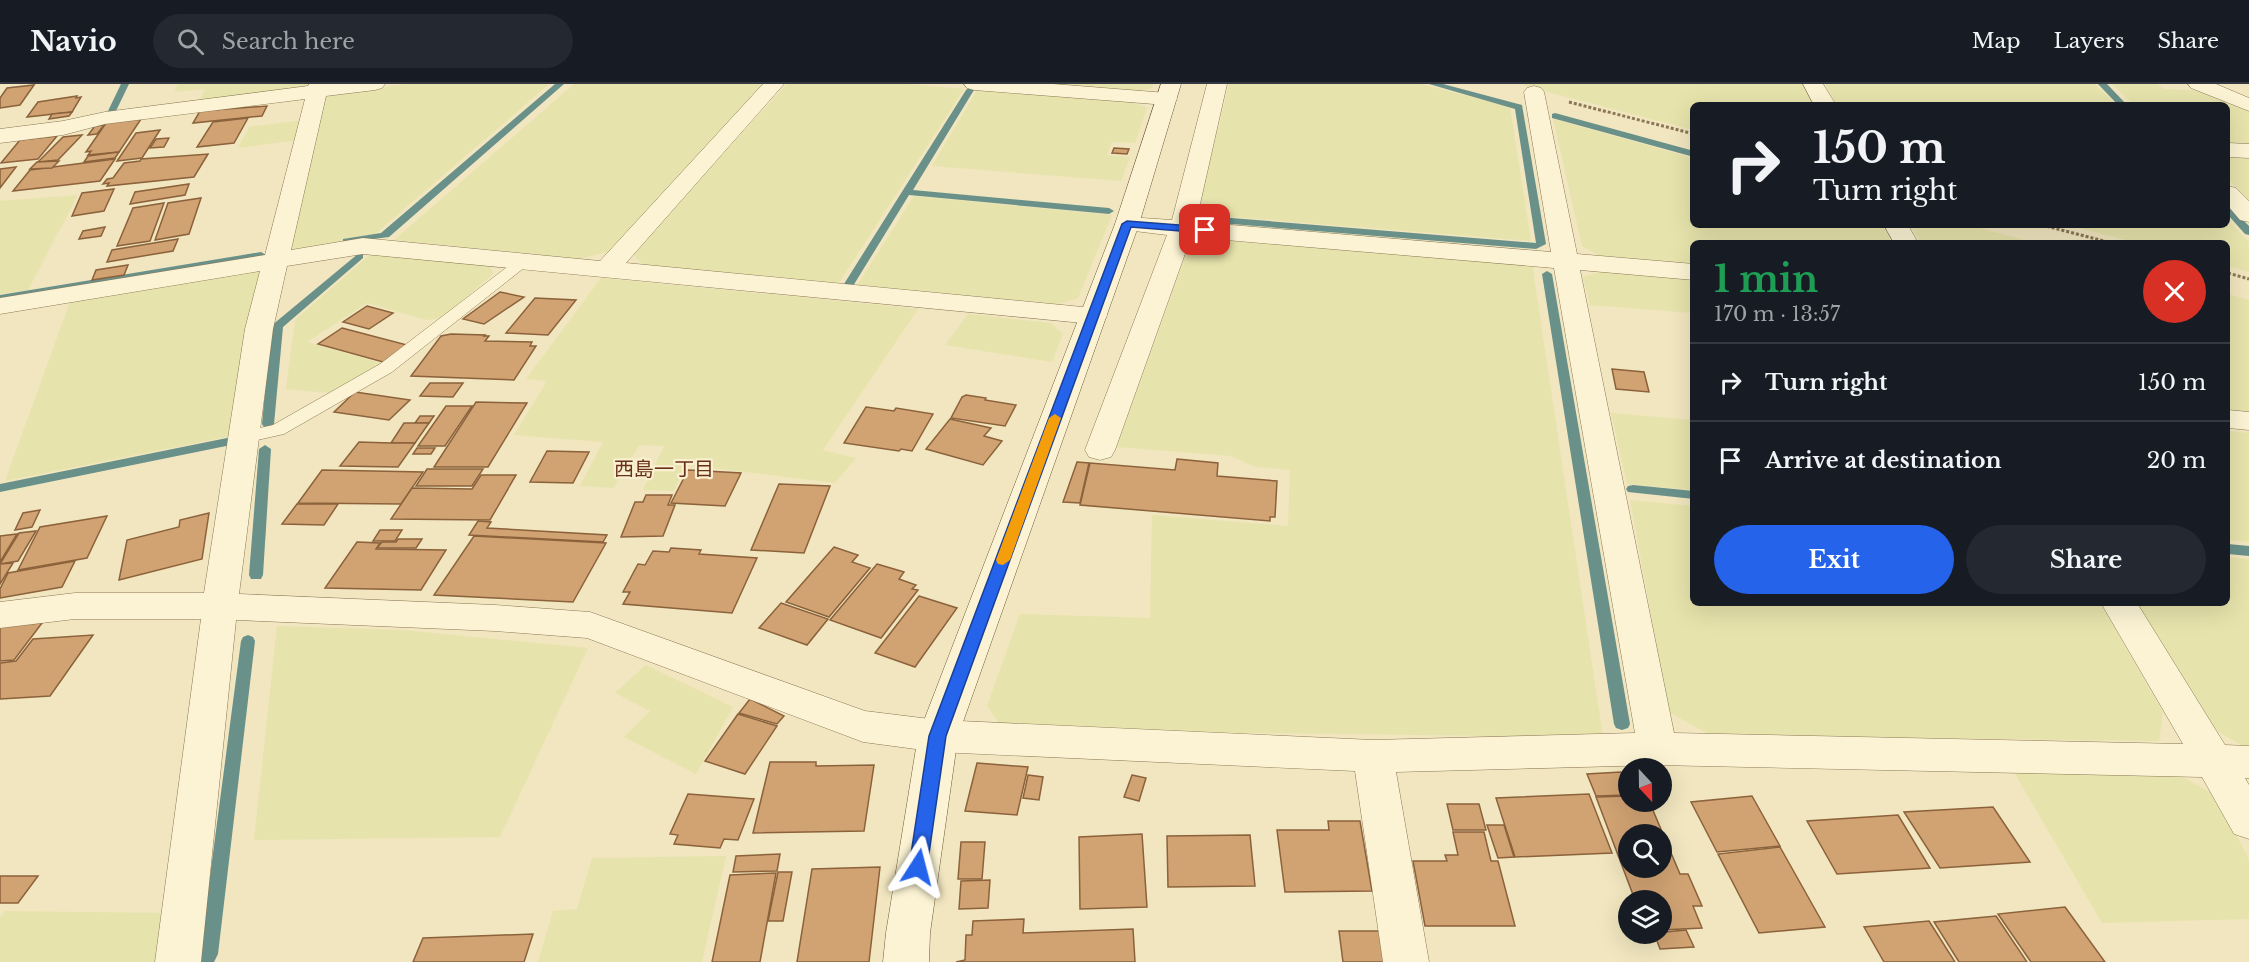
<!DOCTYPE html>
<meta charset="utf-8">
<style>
body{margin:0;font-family:"Libre Baskerville","Noto Sans JP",serif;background:#242831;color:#f1f3f6;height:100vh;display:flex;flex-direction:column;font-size:22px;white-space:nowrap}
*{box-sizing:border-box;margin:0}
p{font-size:20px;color:#9ea1a6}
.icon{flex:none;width:33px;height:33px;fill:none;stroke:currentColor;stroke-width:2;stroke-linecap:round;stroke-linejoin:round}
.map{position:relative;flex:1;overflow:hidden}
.details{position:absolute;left:1690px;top:156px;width:540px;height:366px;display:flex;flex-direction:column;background:#171b24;border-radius:9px;box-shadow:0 6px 24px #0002}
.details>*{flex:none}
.guide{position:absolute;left:1690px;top:18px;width:540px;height:126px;border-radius:9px;box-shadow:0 6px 24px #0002;background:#171b24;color:#f1f3f6;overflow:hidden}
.needle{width:39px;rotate:158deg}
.fabs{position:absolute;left:1618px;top:674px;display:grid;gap:12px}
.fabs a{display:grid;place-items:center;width:54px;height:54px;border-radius:50%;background:#171b24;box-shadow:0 6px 24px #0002;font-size:30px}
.pin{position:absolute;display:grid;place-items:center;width:51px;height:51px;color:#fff;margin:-26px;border-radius:12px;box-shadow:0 3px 9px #0006}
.me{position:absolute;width:66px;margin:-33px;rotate:9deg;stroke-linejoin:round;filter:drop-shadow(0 0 4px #0008)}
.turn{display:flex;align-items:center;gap:21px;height:126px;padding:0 24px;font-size:27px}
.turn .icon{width:78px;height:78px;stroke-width:2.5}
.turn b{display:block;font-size:42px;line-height:51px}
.round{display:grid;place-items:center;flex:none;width:63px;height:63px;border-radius:32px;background:#242831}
.head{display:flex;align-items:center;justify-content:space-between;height:102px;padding:0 24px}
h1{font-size:36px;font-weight:700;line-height:45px;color:#1e9e55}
.primary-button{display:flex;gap:12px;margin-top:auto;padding:12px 24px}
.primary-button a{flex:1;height:69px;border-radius:36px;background:#2563eb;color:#fff;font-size:24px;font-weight:700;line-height:69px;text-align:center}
.primary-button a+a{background:#242831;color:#f1f3f6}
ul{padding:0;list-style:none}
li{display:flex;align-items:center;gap:18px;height:78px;padding:0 24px;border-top:2px solid #363941}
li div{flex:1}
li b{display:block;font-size:22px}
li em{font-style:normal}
header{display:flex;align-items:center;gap:36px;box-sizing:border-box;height:84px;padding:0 30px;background:#171b24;border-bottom:2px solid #363941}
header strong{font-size:28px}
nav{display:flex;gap:33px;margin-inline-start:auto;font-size:21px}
.search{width:420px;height:54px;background:#242831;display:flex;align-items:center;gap:15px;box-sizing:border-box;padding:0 21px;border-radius:33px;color:#9ea1a6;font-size:22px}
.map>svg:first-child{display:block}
.farmland{fill:#e7e3ac}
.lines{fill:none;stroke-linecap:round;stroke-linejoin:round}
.stream{fill:#69918a;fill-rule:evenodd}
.building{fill:#d1a373;stroke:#8b623b;stroke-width:1.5;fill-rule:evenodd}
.lane-casing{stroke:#8b7756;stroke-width:1}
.street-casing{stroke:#8b7756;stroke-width:1}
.secondary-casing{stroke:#6c583a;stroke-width:1}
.path{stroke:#8b7756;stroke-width:3;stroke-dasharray:3 2;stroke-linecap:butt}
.lane{fill:#fbf3d3;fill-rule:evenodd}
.street{fill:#fbf3d3;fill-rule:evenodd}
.secondary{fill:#fbf3d3;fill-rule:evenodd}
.route{fill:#2563eb;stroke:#184099;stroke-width:1.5}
.slow{fill:#f59e0b}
.labels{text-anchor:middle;stroke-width:4.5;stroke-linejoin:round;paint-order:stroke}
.neighbourhood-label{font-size:20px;fill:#693018;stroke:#f8f0d0}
</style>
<header>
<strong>Navio</strong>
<div class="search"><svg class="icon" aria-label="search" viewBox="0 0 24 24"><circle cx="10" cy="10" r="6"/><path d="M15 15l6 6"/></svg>Search here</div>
<nav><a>Map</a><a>Layers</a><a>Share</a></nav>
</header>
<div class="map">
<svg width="2249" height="878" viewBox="0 0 2249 878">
<rect width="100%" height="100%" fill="#f1e6bf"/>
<!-- farmland -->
<g class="farmland">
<polygon points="178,0 310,0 300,5 199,18 205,5 174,8"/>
<polygon points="406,0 549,0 374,151 290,166 323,15 333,10"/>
<polygon points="574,0 767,0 609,167 580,175 394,156"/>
<polygon points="787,0 908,0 964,5 837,202 644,181 631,169"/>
<polygon points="1028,0 1153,0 1152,4 1135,8"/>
<polygon points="1229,0 1421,0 1510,23 1531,157 1197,130"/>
<polygon points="1525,0 1801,0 1813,21 1694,21 1693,46 1525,2"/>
<polygon points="1825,0 2095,0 2116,21 1837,21"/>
<polygon points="2112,0 2157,0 2164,5 2198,6 2249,27 2249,63 2228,62 2228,21 2134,21"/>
<polygon points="977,6 1132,18 1147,24 1135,59 1112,58 1107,71 1130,73 1121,97 932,82"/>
<polygon points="1553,35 1693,74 1694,141 1882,141 1892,159 1694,159 1693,180 1599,172 1582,162"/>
<polygon points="303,36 298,56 238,64 249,43"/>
<polygon points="2228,73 2249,75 2249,117 2228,95"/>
<polygon points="78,111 28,206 0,210 0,117"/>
<polygon points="914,112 1112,131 1078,214 1052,222 856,203"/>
<polygon points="2228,136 2249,158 2249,188 2228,182 2228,159 2137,159 2067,141 2228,141"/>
<polygon points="1910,141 1969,141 2036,159 1921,159"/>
<polygon points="1202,155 1532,179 1603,653 1149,648 1002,643 987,622 1020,530 1150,534 1152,431 1288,442 1290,386 1255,383 1231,372 1117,363 1190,159"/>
<polygon points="372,169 490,182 493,190 442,234 427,236 367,219 307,258 381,279 330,309 286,305 295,236"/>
<polygon points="255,185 263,187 231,352 5,397 71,215"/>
<polygon points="1606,186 1693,193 1693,229 1590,221 1583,193"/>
<polygon points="601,194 799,213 918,225 823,366 856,374 835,399 687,381 674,407 643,406 664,362 639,361 614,404 580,402 603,358 514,351 547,297 526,295"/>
<polygon points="2228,210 2249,216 2249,329 2228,327"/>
<polygon points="968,230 1051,239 1063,250 1052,278 945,261"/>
<polygon points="1611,329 1693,336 1693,406 1627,400"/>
<polygon points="2228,347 2249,349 2249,458 2228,456"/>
<polygon points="1630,416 1693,422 1694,519 2100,519 2163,628 2159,657 1712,652 1669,628"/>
<polygon points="2228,473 2249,475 2249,663 2244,663 2203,638 2134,519 2228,519"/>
<polygon points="277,542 403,546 588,564 500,753 254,756"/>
<polygon points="646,581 733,623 696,690 624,653 650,627 615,609"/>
<polygon points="2011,683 2169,686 2216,711 2249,776 2249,835 2102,839"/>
<polygon points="726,772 702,878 538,878 553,827 577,825 592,774"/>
<polygon points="5,827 164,829 159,878 0,878 0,834"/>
</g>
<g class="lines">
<!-- stream -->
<g class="stream">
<polygon points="121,0 129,0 115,29 109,29 108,27"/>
<polygon points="555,0 564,0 389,153 343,159 343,155 381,149"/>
<polygon points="1429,0 1443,0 1522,21 1546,160 1536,165 1219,139 1214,136 1219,133 1536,159 1515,25"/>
<polygon points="2098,0 2107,0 2127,21 2118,21"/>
<polygon points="970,3 974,6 913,106 1109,124 1114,127 1109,130 909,111 853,202 845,202 844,200 966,6"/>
<polygon points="1555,29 1694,67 1694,73 1552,34 1552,30"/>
<polygon points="2228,123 2231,124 2249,142 2249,151 2245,150 2228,131"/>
<polygon points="261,168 266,171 265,173 0,217 0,211"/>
<polygon points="359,169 363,170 363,174 283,243 274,340 268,344 264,343 262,340 271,242"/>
<polygon points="1547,187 1552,190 1630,640 1628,644 1622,646 1616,644 1614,640 1542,190"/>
<polygon points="227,354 233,358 231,361 0,408 0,400"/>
<polygon points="265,361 271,365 263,491 261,495 251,495 249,491 259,365"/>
<polygon points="1633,401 1694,407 1694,415 1628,408 1626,405 1628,402"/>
<polygon points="2228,460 2249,462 2249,472 2228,470"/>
<polygon points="248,551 253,553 255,557 218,870 214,878 195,878 200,868 241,557 243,553"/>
</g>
</g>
<!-- building -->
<g class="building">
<polygon points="34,1 20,21 0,24 0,14 7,4"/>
<polygon points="77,12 76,14 81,13 72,28 27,33 38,18"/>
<polygon points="267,22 262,32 193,39 200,27"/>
<polygon points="72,28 69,32 49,35 52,30"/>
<polygon points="248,34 234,59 197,63 213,38"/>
<polygon points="141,35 119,68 88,71 91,67 86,68 106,39"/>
<polygon points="104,41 97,50 88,51 95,42"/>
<polygon points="160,46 142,74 117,77 136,49"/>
<polygon points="82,51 58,76 38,78 63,53"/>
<polygon points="57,52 38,75 1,79 20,56"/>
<polygon points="169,54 164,63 150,64 156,55"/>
<polygon points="1114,64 1129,65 1127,70 1112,69"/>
<polygon points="119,68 115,74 84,78 88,72"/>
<polygon points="208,70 194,93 107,102 109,99 103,100 107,95 113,94 124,79 140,77 141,75"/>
<polygon points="115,75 100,97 13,107 30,86"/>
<polygon points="59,77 52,84 30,85 37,78"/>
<polygon points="16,83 0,104 0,85"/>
<polygon points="189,100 185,111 130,120 135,108"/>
<polygon points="114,105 104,127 72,132 82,109"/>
<polygon points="201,114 189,150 155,156 168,119"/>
<polygon points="164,119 150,157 117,162 133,124"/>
<polygon points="105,143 101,152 79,155 83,147"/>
<polygon points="178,155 173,167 107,178 112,166"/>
<polygon points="128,181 124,191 92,196 96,186"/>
<polygon points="500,208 524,213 484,240 463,235"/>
<polygon points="535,214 576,216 548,251 506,249"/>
<polygon points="367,222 393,229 369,245 343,238"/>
<polygon points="342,244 407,261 383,278 318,260"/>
<polygon points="451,250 485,251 484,252 489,252 485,257 532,258 530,262 536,262 514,296 411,292 441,252"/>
<polygon points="1612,285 1644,288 1649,308 1616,305"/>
<polygon points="430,299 463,299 453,313 420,312"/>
<polygon points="355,308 410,316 389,336 334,328"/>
<polygon points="966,311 986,314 985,316 1016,321 1005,342 951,334 962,313"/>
<polygon points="476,318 527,319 488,383 434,383"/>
<polygon points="446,322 472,322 445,362 418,362"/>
<polygon points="866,323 894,327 896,324 933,330 912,367 901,365 899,367 844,359"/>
<polygon points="420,332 434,332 429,339 415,339"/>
<polygon points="950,335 991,344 984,352 1002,357 983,381 926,365"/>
<polygon points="404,339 429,339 415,359 391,359"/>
<polygon points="359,358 391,359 415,359 398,383 340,382"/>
<polygon points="417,364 435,364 431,370 413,370"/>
<polygon points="547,367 589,368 573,399 530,398"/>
<polygon points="1177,375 1218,379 1217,392 1277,397 1275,433 1270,433 1270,437 1080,421 1090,379 1175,386"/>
<polygon points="1077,378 1089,379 1080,419 1063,418"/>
<polygon points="427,385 483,385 472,402 416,402"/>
<polygon points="322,386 423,388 401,420 298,419"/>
<polygon points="688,386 741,389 725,422 671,419"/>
<polygon points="481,391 516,391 490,436 391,435 412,404 472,405"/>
<polygon points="779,400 830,402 804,469 751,466"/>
<polygon points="646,411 672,411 668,421 675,421 663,452 621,453 635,418 643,418"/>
<polygon points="297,420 338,420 324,441 282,440"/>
<polygon points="40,426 32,443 15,446 23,429"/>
<polygon points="209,429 202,475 119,496 127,456 179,443 180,436"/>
<polygon points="107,432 87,474 18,486 40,443"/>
<polygon points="478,437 491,438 487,444 607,451 603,458 469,451"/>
<polygon points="380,446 402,446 395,457 373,457"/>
<polygon points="36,447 18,477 0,480 19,449"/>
<polygon points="17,450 0,478 0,452"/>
<polygon points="474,452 606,459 573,518 434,511"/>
<polygon points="398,455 422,455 416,464 377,464 382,458 396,458"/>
<polygon points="357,458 380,459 376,465 446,466 421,506 325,504"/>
<polygon points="834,463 858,471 852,478 870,484 829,533 786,518"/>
<polygon points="671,464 701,466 699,470 757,474 732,529 623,520 630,508 623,508 638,480 645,481 653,467 669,468"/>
<polygon points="75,477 62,503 0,514 0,505 8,489"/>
<polygon points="13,479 0,500 0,480"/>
<polygon points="877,480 904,488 899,495 916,501 912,505 918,506 881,554 830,536"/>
<polygon points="919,512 957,524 915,583 875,569"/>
<polygon points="781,519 828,535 807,561 759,544"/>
<polygon points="42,539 14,576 0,577 0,541"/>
<polygon points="93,551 50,612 0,615 0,579 16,577 33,555"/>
<polygon points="750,615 784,632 777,640 739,629"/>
<polygon points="738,630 777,642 745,690 705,677"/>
<polygon points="770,678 816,678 816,682 874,681 864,747 753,749"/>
<polygon points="977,679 1028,683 1017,731 965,727"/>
<polygon points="1621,688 1629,711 1596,712 1587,690"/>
<polygon points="1028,691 1043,693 1039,716 1023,714"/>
<polygon points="1132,691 1146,694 1139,717 1124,713"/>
<polygon points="688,710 754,715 738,756 724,755 720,764 674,760 678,751 670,750"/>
<polygon points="1589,710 1612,769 1515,773 1496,714"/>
<path d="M1629,712v5h20l31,73h8l14,32h-9l9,22 -40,2v-30h-27l-39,-103zM1629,750h33v33h-33z"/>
<polygon points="1752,712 1780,762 1717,768 1691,718"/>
<polygon points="1447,720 1479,720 1486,746 1453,746"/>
<polygon points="1993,723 2030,778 1940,784 1904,728"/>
<polygon points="1898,731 1930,784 1837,790 1807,737"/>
<polygon points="1328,737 1360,737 1372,807 1285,808 1277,746 1329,746"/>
<polygon points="1487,741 1504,741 1514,773 1498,774"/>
<polygon points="1453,748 1484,748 1491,777 1498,777 1515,842 1425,842 1413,777 1447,777 1445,771 1458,771"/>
<polygon points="1142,750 1147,823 1080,825 1079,753"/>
<polygon points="1250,751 1255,802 1168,803 1167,752"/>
<polygon points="961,758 985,758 982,795 958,795"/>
<polygon points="1780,763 1825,843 1759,849 1718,770"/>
<polygon points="780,770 777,787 733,788 736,772"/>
<polygon points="880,783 869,878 797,878 812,785"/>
<polygon points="778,788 792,788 783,837 768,837"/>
<polygon points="776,789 760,878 712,878 730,791"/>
<polygon points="0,792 38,792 18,819 0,819"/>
<polygon points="990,796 988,824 959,825 961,797"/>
<polygon points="2065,823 2105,878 2031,878 1998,830"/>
<polygon points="1996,832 2027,878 1959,878 1934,838"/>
<polygon points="1024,835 1023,849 1133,845 1135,878 956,878 965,876 966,851 972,851 973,837"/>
<polygon points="1929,837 1955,878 1884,878 1864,843"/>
<polygon points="1686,846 1694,863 1660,865 1654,849"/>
<polygon points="1339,847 1386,847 1391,878 1343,878"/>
<polygon points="533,850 524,878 413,878 423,854"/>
</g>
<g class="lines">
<defs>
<polygon id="lane" points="524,172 532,177 529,180 392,288 284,350 244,359 238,357 235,353 238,349 273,341 380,280 519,174"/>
<g id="street">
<polygon points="309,0 385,0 382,4 375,6 326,12 291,166 363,154 600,177 763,0 784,0 626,179 1093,224 1103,226 1107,232 1103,238 1093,240 363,170 287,182 273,245 239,510 495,521 590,528 865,627 938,636 1373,656 1635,649 1554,184 1191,153 1115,366 1111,373 1100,376 1089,373 1085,366 1167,151 1118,145 1115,140 1118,135 1127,133 1172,136 1207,0 1227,0 1196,138 1551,168 1524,8 1527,4 1534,2 1541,4 1544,8 1577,170 1694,180 1694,196 1580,186 1674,649 2183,660 2101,519 2137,519 2225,661 2249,662 2249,694 2245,694 2249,701 2249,755 2234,750 2202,693 1657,681 1396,688 1429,878 1383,878 1355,687 938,668 863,658 587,554 495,547 236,536 201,878 155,878 201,535 75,535 0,544 0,518 75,509 204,509 245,245 260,187 0,230 0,214 265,171 305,15 105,40 63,51 0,59 0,45 63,37 105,28 308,2"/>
<polygon points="964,0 1053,0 1167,9 1174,11 1177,15 1174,19 1167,21 974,6 967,4"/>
<polygon points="1803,0 1823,0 1836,21 1814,21"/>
<polygon points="2188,0 2216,0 2249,14 2249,27 2191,4"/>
<polygon points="2228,59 2249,60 2249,74 2228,73"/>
<polygon points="2228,102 2236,104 2249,117 2249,138 2240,136 2228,122"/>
<polygon points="1884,141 1908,141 1918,159 1894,159"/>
<polygon points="2228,326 2249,328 2249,346 2228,344"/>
</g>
<polygon id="secondary" points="1161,0 1181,0 1139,140 958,652 930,849 929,878 883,878 886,849 918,652 1115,140"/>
</defs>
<!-- lane casing -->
<use href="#lane" class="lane-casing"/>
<!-- street casing -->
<use href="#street" class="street-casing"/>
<!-- secondary casing -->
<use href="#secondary" class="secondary-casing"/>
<!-- path -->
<g class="path">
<polyline points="1569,18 1694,50"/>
<polyline points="2042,141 2112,159"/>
<polyline points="2228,189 2249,195"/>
</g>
<!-- lane -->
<use href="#lane" class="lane"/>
<!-- street -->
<use href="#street" class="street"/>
<!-- secondary -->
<use href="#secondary" class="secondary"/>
</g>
<!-- route -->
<polygon class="route" points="1127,137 1205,143 1210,146 1205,149 1131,143 946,652 927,783 924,788 918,791 912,788 909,783 929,652 1122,140"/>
<!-- slow -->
<polygon class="slow" points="1055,330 1061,334 1010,476 1003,481 998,480 996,476 1049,334"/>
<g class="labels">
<!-- neighbourhood labels -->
<g class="neighbourhood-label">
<text x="664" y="392">西島一丁目</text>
</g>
</g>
</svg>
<div class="fabs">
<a><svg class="needle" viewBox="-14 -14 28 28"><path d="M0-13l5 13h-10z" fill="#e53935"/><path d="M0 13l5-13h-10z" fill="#9ea1a6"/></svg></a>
<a><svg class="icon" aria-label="search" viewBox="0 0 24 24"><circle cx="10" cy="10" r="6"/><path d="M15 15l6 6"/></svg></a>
<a><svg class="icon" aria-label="layers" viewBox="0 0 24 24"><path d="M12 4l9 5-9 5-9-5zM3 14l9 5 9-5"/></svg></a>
</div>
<div class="pin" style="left:1205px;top:146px;background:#d93025"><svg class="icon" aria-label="arrive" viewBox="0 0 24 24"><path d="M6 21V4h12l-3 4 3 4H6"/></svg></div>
<svg class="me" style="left:918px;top:783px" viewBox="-20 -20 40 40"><path d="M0-17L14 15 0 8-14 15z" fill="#2563eb" stroke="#fff" stroke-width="4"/></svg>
<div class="guide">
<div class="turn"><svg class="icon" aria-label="right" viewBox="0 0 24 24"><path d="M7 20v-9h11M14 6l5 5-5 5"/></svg><div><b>150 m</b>Turn right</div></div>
</div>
<section class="details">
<div class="head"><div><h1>1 min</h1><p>170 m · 13:57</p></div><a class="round" style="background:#d93025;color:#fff"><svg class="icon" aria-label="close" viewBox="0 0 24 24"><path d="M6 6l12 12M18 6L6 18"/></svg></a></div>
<ul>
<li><svg class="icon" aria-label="right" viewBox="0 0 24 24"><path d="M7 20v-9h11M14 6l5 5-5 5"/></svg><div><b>Turn right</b></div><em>150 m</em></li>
<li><svg class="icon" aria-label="arrive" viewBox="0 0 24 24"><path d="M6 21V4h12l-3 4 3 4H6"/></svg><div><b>Arrive at destination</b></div><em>20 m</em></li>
</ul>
<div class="primary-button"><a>Exit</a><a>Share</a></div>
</section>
</div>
